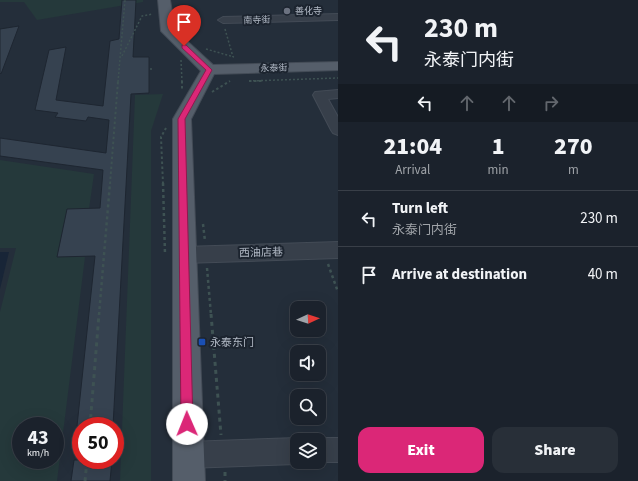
<!DOCTYPE html>
<meta charset="utf-8">
<style>
body{margin:0;font-family:"Source Sans 3","Noto Sans SC",sans-serif;background:#282f38;color:#f1f3f6;height:100vh;display:flex;flex-direction:column;font-size:15px;white-space:nowrap}
*{box-sizing:border-box;margin:0}
p{font-size:13px;color:#a0a4a9}
.icon{flex:none;width:22px;height:22px;fill:none;stroke:currentColor;stroke-width:2;stroke-linecap:round;stroke-linejoin:round}
.map{position:relative;flex:1;overflow:hidden}
.details{display:flex;flex-direction:column;background:#1b222c;width:300px}
.details>*{flex:none}
.banner{background:#1b222c;color:#f1f3f6;overflow:hidden}
.needle{width:26px;rotate:87deg}
.tools{position:absolute;left:290px;top:301px;display:grid;gap:8px}
.tools a{display:grid;place-items:center;width:36px;height:36px;border-radius:8px;background:#1b222c;box-shadow:0 4px 16px #0002,0 0 0 1px #393f48;font-size:20px}
.speed{position:absolute;left:12px;top:417px;display:flex;gap:8px;font-size:20px;font-weight:700;text-align:center}
.speed>*{display:grid;place-content:center;width:52px;height:52px;border-radius:50%;background:#1b222c;box-shadow:0 4px 16px #0002,0 0 0 1px #393f48;line-height:1}
.speed small{font-size:10px;font-weight:400}
.speed .limit{border:6px solid #d22;background:#fff;color:#111}
.pin{position:absolute;display:grid;place-items:center;width:34px;height:34px;color:#fff;margin:-41px -17px;border-radius:50% 50% 50% 0;rotate:-45deg;box-shadow:0 0 4px #0007}
.pin .icon{rotate:45deg}
.me{position:absolute;width:44px;margin:-22px;rotate:359deg;stroke-linejoin:round;filter:drop-shadow(0 0 3px #0008)}
.turn{display:flex;align-items:center;gap:14px;height:84px;padding:0 20px;font-size:18px}
.turn .icon{width:52px;height:52px;stroke-width:2.5}
.turn b{display:block;font-size:28px;line-height:34px}
.lanes{display:flex;align-items:center;height:38px;padding:0 20px;background:#0003;justify-content:center;gap:20px;direction:ltr}
.lanes .off{opacity:.35}
.eta{display:flex;justify-content:space-evenly;align-items:center;height:68px;text-align:center}
.eta b{font-size:24px;font-weight:800;line-height:28px}
.button{display:flex;gap:8px;margin-top:auto;padding:8px 20px}
.button a{flex:1;height:46px;border-radius:12px;background:#db2777;color:#fff;font-size:16px;font-weight:800;line-height:46px;text-align:center}
.button a+a{background:#282f38;color:#f1f3f6}
ul{padding:0;list-style:none}
li{display:flex;align-items:center;gap:12px;height:56px;padding:0 20px;border-top:1px solid #393f48}
li div{flex:1}
li b{display:block;font-size:15px}
li em{font-style:normal}
main{display:flex;flex:1;min-height:0}
.map>svg:first-child{display:block}
.green{fill:#25393b;fill-rule:evenodd}
.water{fill:#182537}
.building{fill:#364250;stroke:#1e2631}
.lines{fill:none;stroke-linecap:round;stroke-linejoin:round}
.minor-casing{stroke:#434b56;stroke-width:2}
.major-casing{stroke:#434b56;stroke-width:2}
.path-far3{stroke:#3e5253;stroke-width:1.5;stroke-dasharray:2 2;stroke-linecap:butt}
.path-far2{stroke:#3e5253;stroke-width:2;stroke-dasharray:2.5 2.5;stroke-linecap:butt}
.path-far1{stroke:#3e5253;stroke-width:2.5;stroke-dasharray:3 3;stroke-linecap:butt}
.path{stroke:#3e5253;stroke-width:3;stroke-dasharray:4 4;stroke-linecap:butt}
.minor{fill:#373f4a;fill-rule:evenodd}
.major{fill:#555e6a;fill-rule:evenodd}
.route{fill:#db2777;stroke:#8e194d}
.worship-dot{fill:#6b7280;stroke:#1c242f;stroke-width:1.5}
.transit-dot{fill:#1a4fb4;stroke:#1c242f;stroke-width:1.5}
.labels{text-anchor:middle;stroke-width:4;stroke-linejoin:round;paint-order:stroke}
.far-poi-label{font-size:9px;fill:#b2bac6;stroke:#1c242f;text-anchor:start}
.far-street-label{font-size:9px;fill:#b2bac6;stroke:#1c242f}
.street-label{font-size:11px;fill:#b2bac6;stroke:#1c242f}
.poi-label{font-size:11px;fill:#b2bac6;stroke:#1c242f;text-anchor:start}
</style>
<main>
<div class="map">
<svg width="338" height="481" viewBox="0 0 338 481">
<rect width="100%" height="100%" fill="#242e3a"/>
<!-- green -->
<g class="green">
<polygon points="0,0 143,0 143,2 37,20 24,2 0,2"/>
<polygon points="163,94 151,131 151,481 120,481 135,95"/>
<path d="M0,160l94,14 -5,35h-22l-10,48h28l-28,224h-57v-169l16,-64h-16zM21,426h34v34h-34z"/>
</g>
<!-- water -->
<polygon class="water" points="0,252 9,252 0,289"/>
<!-- building -->
<g class="building">
<polygon points="122,0 136,0 133,57 149,57 149,93 131,94 113,426 77,426 95,256 57,257 67,209 100,208 103,170 0,156 0,138 106,153 109,120 88,117 86,121 70,119 55,117 58,113 35,110 49,50 66,47 56,100 103,106 110,41 119,39"/>
<polygon points="19,26 1,74 0,73 0,29"/>
<polygon points="74,460 112,460 110,481 71,481"/>
</g>
<g class="lines">
<defs>
<g id="minor">
<polygon points="338,14 338,20 223,23 218,20 223,17"/>
<polygon points="338,90 338,98 328,99 338,117 338,135 333,133 331,130 313,95 315,92"/>
<polygon points="338,242 338,258 183,263 176,261 174,255 176,249 183,247"/>
<polygon points="297,438 301,440 297,440 297,462 301,462 297,464 188,468 179,464 175,455 179,446 188,442"/>
<polygon points="319,438 338,438 338,462 318,462 319,440 313,440"/>
</g>
<polygon id="major" points="158,0 170,0 175,30 213,65 338,62 338,70 214,74 191,119 205,481 173,481 173,119 201,71 161,31"/>
</defs>
<!-- minor casing -->
<use href="#minor" class="minor-casing"/>
<!-- major casing -->
<use href="#major" class="major-casing"/>
<!-- path-far3 -->
<g class="path-far3">
<polyline points="225,29 233,57"/>
<polyline points="206,49 234,57"/>
<polyline points="122,56 142,16 153,14"/>
<polyline points="181,60 182,82"/>
<polyline points="150,69 152,69"/>
<polyline points="249,81 338,78"/>
<polyline points="118,82 125,0"/>
</g>
<!-- path-far2 -->
<g class="path-far2">
<polyline points="182,81 182,89"/>
<polyline points="249,81 264,81"/>
<polyline points="212,92 230,81"/>
<polyline points="110,184 118,81"/>
<polyline points="163,184 161,137 166,128"/>
</g>
<!-- path-far1 -->
<g class="path-far1">
<polyline points="163,183 165,254"/>
<polyline points="203,224 205,241"/>
<polyline points="328,264 338,292"/>
<polyline points="207,268 211,315"/>
<polyline points="99,315 110,183"/>
</g>
<!-- path -->
<g class="path">
<polyline points="211,314 221,435"/>
<polyline points="90,426 99,314"/>
<polyline points="225,472 225,481"/>
<polyline points="85,481 87,460"/>
</g>
<!-- minor -->
<use href="#minor" class="minor"/>
<!-- major -->
<use href="#major" class="major"/>
</g>
<!-- route -->
<polygon class="route" points="182,45 186,45 212,70 185,119 193,424 192,429 187,431 183,429 181,424 178,119 206,70 182,48"/>
<!-- markers -->
<circle class="worship-dot" cx="287" cy="11" r="4"/>
<rect class="transit-dot" x="198" y="338" width="8" height="8" rx="2"/>
<g class="labels">
<!-- far-poi labels -->
<g class="far-poi-label">
<text x="295" y="14">善化寺</text>
</g>
<!-- far-street labels -->
<g class="far-street-label">
<text transform="translate(257 20) rotate(-2)" y="3">南寺街</text>
<text transform="translate(274 68) rotate(-2)" y="3">永泰街</text>
</g>
<!-- street labels -->
<g class="street-label">
<text transform="translate(261 252) rotate(-1)" y="4">西油店巷</text>
</g>
<!-- poi labels -->
<g class="poi-label">
<text x="210" y="346">永泰东门</text>
</g>
</g>
</svg>
<div class="tools">
<a><svg class="needle" viewBox="-14 -14 28 28"><path d="M0-13l5 13h-10z" fill="#e53935"/><path d="M0 13l5-13h-10z" fill="#a0a4a9"/></svg></a>
<a><svg class="icon" aria-label="sound" viewBox="0 0 24 24"><path d="M4 9h4l5-4v14l-5-4H4zM17 9q2 3 0 6"/></svg></a>
<a><svg class="icon" aria-label="search" viewBox="0 0 24 24"><circle cx="10" cy="10" r="6"/><path d="M15 15l6 6"/></svg></a>
<a><svg class="icon" aria-label="layers" viewBox="0 0 24 24"><path d="M12 4l9 5-9 5-9-5zM3 14l9 5 9-5"/></svg></a>
</div>
<div class="speed"><div>43<small>km/h</small></div><div class="limit">50</div></div>
<div class="pin" style="left:184px;top:46px;background:#d93025"><svg class="icon" aria-label="arrive" viewBox="0 0 24 24"><path d="M6 21V4h12l-3 4 3 4H6"/></svg></div>
<svg class="me" style="left:187px;top:424px" viewBox="-20 -20 40 40"><circle r="19" fill="#fff"/><path d="M0-13L10 11 0 6-10 11z" fill="#db2777"/></svg>
</div>
<section class="details">
<div class="banner">
<div class="turn"><svg class="icon" aria-label="left" viewBox="0 0 24 24"><path d="M17 20v-9H6M10 6l-5 5 5 5"/></svg><div><b>230 m</b>永泰门内街</div></div>
<div class="lanes"><svg class="icon" aria-label="left" viewBox="0 0 24 24"><path d="M17 20v-9H6M10 6l-5 5 5 5"/></svg><svg class="icon off" aria-label="ahead" viewBox="0 0 24 24"><path d="M12 20V5M6 11l6-6 6 6"/></svg><svg class="icon off" aria-label="ahead" viewBox="0 0 24 24"><path d="M12 20V5M6 11l6-6 6 6"/></svg><svg class="icon off" aria-label="right" viewBox="0 0 24 24"><path d="M7 20v-9h11M14 6l5 5-5 5"/></svg></div>
</div>
<div class="eta">
<div><b>21:04</b><p>Arrival</p></div>
<div><b>1</b><p>min</p></div>
<div><b>270</b><p>m</p></div>
</div>
<ul>
<li><svg class="icon" aria-label="left" viewBox="0 0 24 24"><path d="M17 20v-9H6M10 6l-5 5 5 5"/></svg><div><b>Turn left</b><p>永泰门内街</p></div><em>230 m</em></li>
<li><svg class="icon" aria-label="arrive" viewBox="0 0 24 24"><path d="M6 21V4h12l-3 4 3 4H6"/></svg><div><b>Arrive at destination</b></div><em>40 m</em></li>
</ul>
<div class="button"><a>Exit</a><a>Share</a></div>
</section>
</main>
